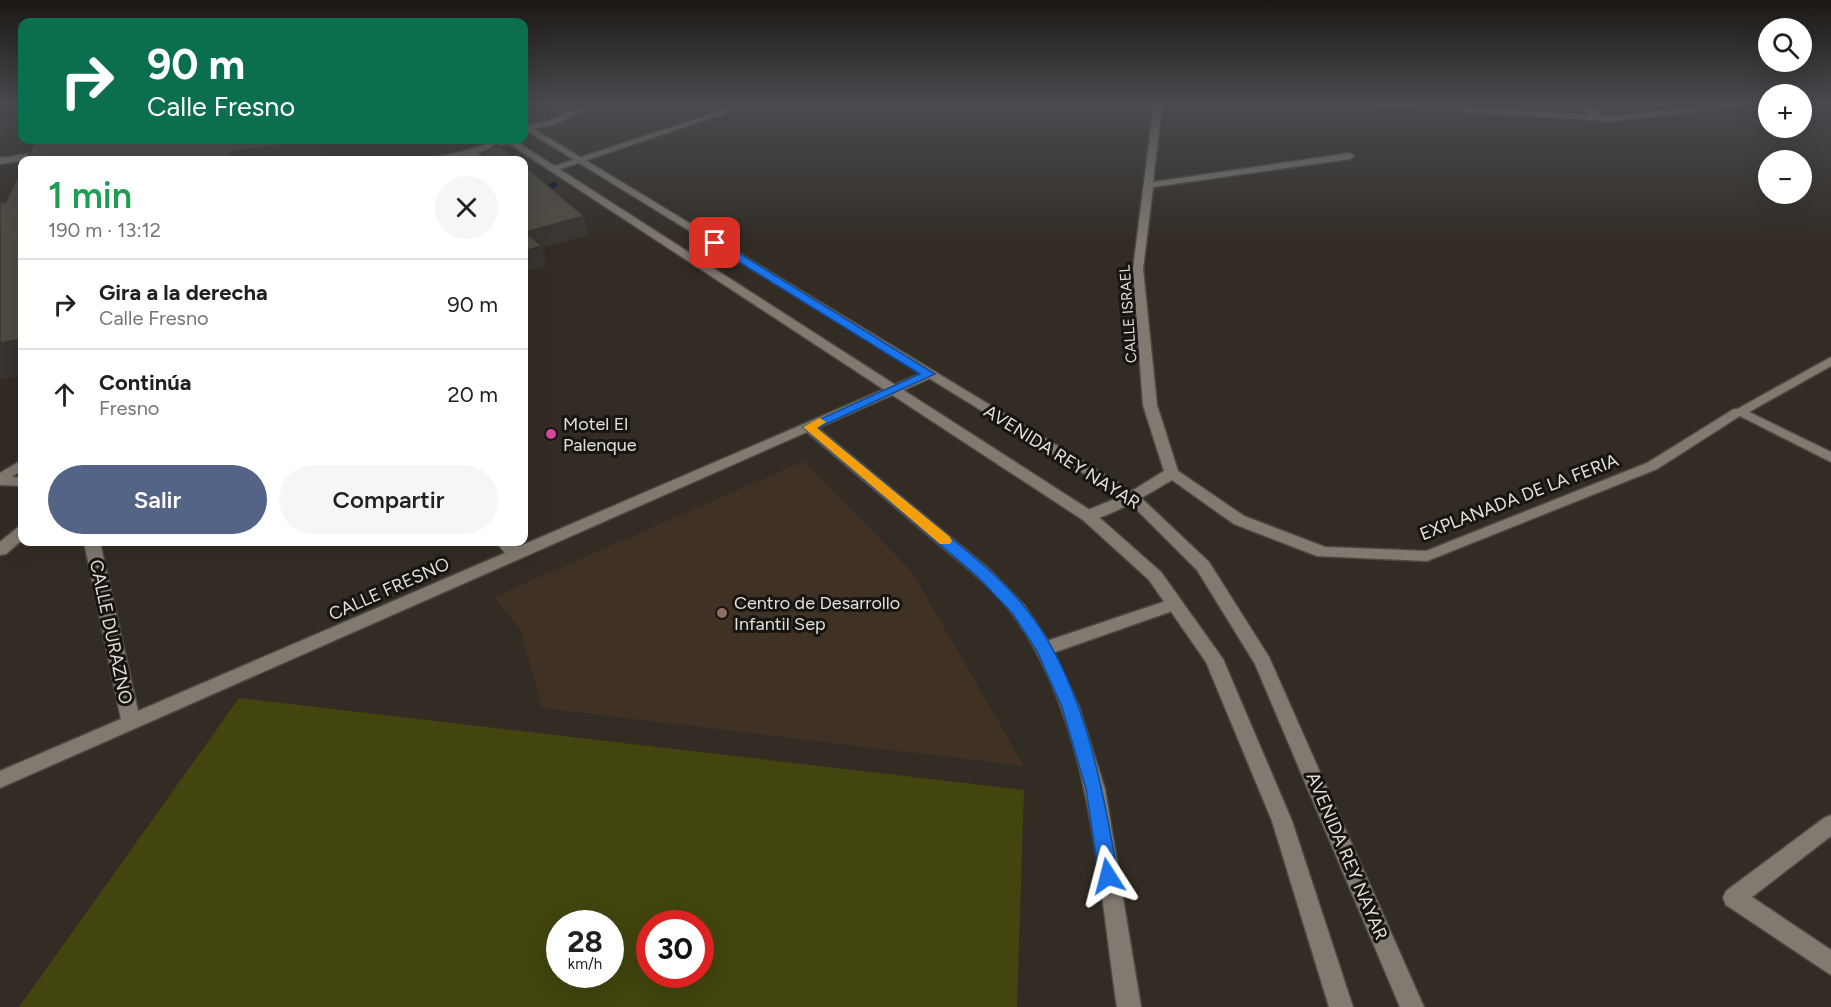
<!DOCTYPE html>
<html lang="es">
<meta charset="utf-8">
<style>
body{margin:0;font-family:Figtree,sans-serif;background:#f6f6f6;color:#202124;height:100vh;display:flex;flex-direction:column;font-size:22px;white-space:nowrap}
*{box-sizing:border-box;margin:0}
p{font-size:20px;color:#757577}
.icon{flex:none;width:33px;height:33px;fill:none;stroke:currentColor;stroke-width:2;stroke-linecap:round;stroke-linejoin:round}
.map{position:relative;flex:1;overflow:hidden}
.details{position:absolute;left:18px;top:156px;width:510px;height:390px;display:flex;flex-direction:column;background:#fff;border-radius:12px;box-shadow:0 6px 24px #0002}
.details>*{flex:none}
.top-card{position:absolute;left:18px;top:18px;width:510px;height:126px;border-radius:12px;box-shadow:0 6px 24px #0002;background:#0b6e4f;color:#fff;overflow:hidden}
.controls{position:absolute;left:1758px;top:18px;display:grid;gap:12px}
.controls a{display:grid;place-items:center;width:54px;height:54px;border-radius:50%;background:#fff;box-shadow:0 6px 24px #0002;font-size:30px}
.speed{position:absolute;left:546px;top:910px;display:flex;gap:12px;font-size:30px;font-weight:700;text-align:center}
.speed>*{display:grid;place-content:center;width:78px;height:78px;border-radius:50%;background:#fff;box-shadow:0 6px 24px #0002;line-height:1}
.speed small{font-size:15px;font-weight:400}
.speed .limit{border:9px solid #d22;background:#fff;color:#111}
.pin{position:absolute;display:grid;place-items:center;width:51px;height:51px;color:#fff;margin:-26px;border-radius:12px;box-shadow:0 3px 9px #0006}
.me{position:absolute;width:66px;margin:-33px;rotate:351deg;stroke-linejoin:round;filter:drop-shadow(0 0 4px #0008)}
.turn{display:flex;align-items:center;gap:21px;height:126px;padding:0 30px;font-size:27px}
.turn .icon{width:78px;height:78px;stroke-width:2.5}
.turn b{display:block;font-size:42px;line-height:51px}
.round{display:grid;place-items:center;flex:none;width:63px;height:63px;border-radius:32px;background:#f6f6f6}
.overview{display:flex;align-items:center;justify-content:space-between;height:102px;padding:0 30px}
h1{font-size:36px;font-weight:600;line-height:45px;color:#1e9e55}
.button{display:flex;gap:12px;margin-top:auto;padding:12px 30px}
.button a{flex:1;height:69px;border-radius:36px;background:#546486;color:#fff;font-size:24px;font-weight:600;line-height:69px;text-align:center}
.button a+a{background:#f6f6f6;color:#202124}
ul{padding:0;list-style:none}
li{display:flex;align-items:center;gap:18px;height:90px;padding:0 30px;border-top:2px solid #e0e0e0}
li div{flex:1}
li b{display:block;font-size:22px}
li em{font-style:normal}
.map>svg:first-child{display:block}
.education{fill:#403125}
.green{fill:#42450e;fill-rule:evenodd}
.lines{fill:none;stroke-linecap:round;stroke-linejoin:round}
.stream{fill:#001328;fill-rule:evenodd}
.lane-casing{stroke:#4e4a42;stroke-width:3}
.street-casing{stroke:#4e4a42;stroke-width:3}
.secondary-casing{stroke:#4e4a42;stroke-width:3}
.lane{fill:#807a70;fill-rule:evenodd}
.street{fill:#807a70;fill-rule:evenodd}
.secondary{fill:#807a70;fill-rule:evenodd}
.shaded-wall{fill:#38342e}
.building{fill:#504b41;stroke:#38342e;stroke-width:1.5}
.route{fill:#1a73e8;stroke:#114b97;stroke-width:1.5}
.slow{fill:#f59e0b}
.hotel-dot{fill:#d1479c;stroke:#171511;stroke-width:2}
.education-dot{fill:#8d6e63;stroke:#171511;stroke-width:2}
.labels{text-anchor:middle;stroke-width:6;stroke-linejoin:round;paint-order:stroke}
.far-street-label{font-size:15px;fill:#e3e0da;stroke:#171511}
.poi-label{font-size:18px;fill:#e3e0da;stroke:#171511;text-anchor:start}
.street-label{font-size:18px;fill:#e3e0da;stroke:#171511}
</style>
<div class="map">
<svg width="1831" height="1007" viewBox="0 0 1831 1007">
<rect width="100%" height="100%" fill="#322c24"/>
<!-- education -->
<polygon class="education" points="804,461 912,572 1024,766 542,708 520,629 494,597"/>
<!-- green -->
<path class="green" d="M239,698l785,92 -7,217h-998zM560,924h50v51h-50zM650,924h50v51h-50z"/>
<g class="lines">
<!-- stream -->
<polygon class="stream" points="554,182 557,183 557,187 524,195 524,191"/>
<defs>
<g id="lane">
<polygon points="1831,357 1831,366 1749,412 1831,452 1831,462 1732,412"/>
<polygon points="1175,598 1181,600 1183,604 1181,608 1044,656 1038,654 1035,649 1038,644"/>
<polygon points="1831,815 1831,836 1752,897 1831,950 1831,975 1726,905 1723,898 1726,891 1824,818"/>
</g>
<g id="street">
<polygon points="589,104 599,104 554,125 524,130 524,126 549,121"/>
<polygon points="741,104 752,104 557,170 549,168"/>
<path d="M1154,104h8l-9,78 197,-29 4,3 -4,3 -197,28 -10,82 14,136 21,66 66,45 81,31 101,4 221,-88 87,-54h10l2,3 -89,57 -230,92 -110,-5 -83,-32 -62,-44c-17,10 -72,44 -89,40l-3,-4 3,-4 44,-18 37,-23 -21,-66 -10,-136z"/>
<polygon points="1371,104 1408,104 1594,115 1569,104 1579,104 1601,112 1601,116 1612,117 1728,104 1751,104 1747,106 1612,121 1375,106"/>
<polygon points="46,151 49,152 49,156 0,164 0,158"/>
<polygon points="460,152 487,155 491,158 488,160 460,158 423,160"/>
<path d="M929,370l4,1 2,3 -2,3 -115,51 171,141 36,37 25,38 29,63 26,82 36,218h-24c-19,-127 -26,-284 -103,-391 -21,-29 -52,-52 -79,-75 -42,-36 -85,-72 -128,-109l-807,356v-17l121,-52 -37,-177h16l38,169 367,-158 -9,-11h17l5,5z"/>
<polygon points="0,475 22,478 22,486 0,485"/>
</g>
<g id="secondary">
<polygon points="524,123 1137,494 1209,562 1269,657 1424,1007 1400,1007 1255,664 1197,570 1127,500 524,129"/>
<polygon points="502,140 514,140 1093,512 1161,572 1223,659 1292,821 1353,1007 1329,1007 1272,821 1206,662 1149,580 1083,520 508,143 457,160 447,160 457,153"/>
<polygon points="22,460 22,470 0,485 0,473"/>
<polygon points="22,527 22,540 6,554 0,555 0,542 17,528"/>
</g>
</defs>
<!-- lane casing -->
<use href="#lane" class="lane-casing"/>
<!-- street casing -->
<use href="#street" class="street-casing"/>
<!-- secondary casing -->
<use href="#secondary" class="secondary-casing"/>
<!-- lane -->
<use href="#lane" class="lane"/>
<!-- street -->
<use href="#street" class="street"/>
<!-- secondary -->
<use href="#secondary" class="secondary"/>
</g>
<!-- shaded-wall -->
<g class="shaded-wall">
<polygon points="0,104 21,104 0,137"/>
<polygon points="312,140 345,140 321,143 322,160 229,160 230,152"/>
<polygon points="584,216 588,235 542,248 547,265 524,272 524,251 525,232"/>
<polygon points="22,339 22,375 0,380 0,343"/>
</g>
<!-- building -->
<g class="building">
<polygon points="36,140 312,140 312,141 230,152 229,160 26,160"/>
<polygon points="497,144 517,160 476,160"/>
<polygon points="524,166 584,216 525,232 542,246 524,251"/>
<polygon points="22,168 22,339 0,343 0,203 6,202"/>
</g>
<!-- sky -->
<linearGradient id="sky" x2="0" y2="1"><stop stop-color="#1c1814"/><stop offset="0.42" stop-color="#494b50"/><stop offset="1" stop-color="#494b50" stop-opacity="0"/></linearGradient>
<rect width="1831" height="245" fill="url(#sky)"/>
<!-- route -->
<path class="route" d="M712,241h7l216,133 -118,54c41,33 82,67 123,101 29,24 59,47 83,76 60,72 80,182 95,271l-3,7 -7,2 -6,-2 -3,-7 -13,-87 -24,-82 -25,-56 -24,-37 -35,-37 -175,-150 117,-53 -208,-129z"/>
<!-- slow -->
<polygon class="slow" points="820,418 826,422 817,428 950,537 952,541 950,544 940,544 803,427"/>
<!-- markers -->
<circle class="hotel-dot" cx="551" cy="434" r="6"/>
<circle class="education-dot" cx="722" cy="613" r="6"/>
<g class="labels">
<!-- far-street labels -->
<g class="far-street-label">
<text transform="translate(1128 314) rotate(-94)" y="5">CALLE ISRAEL</text>
</g>
<!-- poi labels -->
<g class="poi-label">
<text x="563" y="430">Motel El<tspan x="563" dy="21">Palenque</tspan></text>
<text x="734" y="609">Centro de Desarrollo<tspan x="734" dy="21">Infantil Sep</tspan></text>
</g>
<!-- street labels -->
<g class="street-label">
<text transform="translate(1062 457) rotate(32)" y="6">AVENIDA REY NAYAR</text>
<text transform="translate(1519 497) rotate(-21)" y="6">EXPLANADA DE LA FERIA</text>
<text transform="translate(389 589) rotate(-24)" y="6">CALLE FRESNO</text>
<text transform="translate(111 632) rotate(78)" y="6">CALLE DURAZNO</text>
<text transform="translate(1347 856) rotate(67)" y="6">AVENIDA REY NAYAR</text>
</g>
</g>
</svg>
<div class="controls">
<a><svg class="icon" aria-label="search" viewBox="0 0 24 24"><circle cx="10" cy="10" r="6"/><path d="M15 15l6 6"/></svg></a>
<a>+</a>
<a>−</a>
</div>
<div class="speed"><div>28<small>km/h</small></div><div class="limit">30</div></div>
<div class="pin" style="left:715px;top:243px;background:#d93025"><svg class="icon" aria-label="arrive" viewBox="0 0 24 24"><path d="M6 21V4h12l-3 4 3 4H6"/></svg></div>
<svg class="me" style="left:1108px;top:876px" viewBox="-20 -20 40 40"><path d="M0-17L14 15 0 8-14 15z" fill="#1a73e8" stroke="#fff" stroke-width="4"/></svg>
<div class="top-card">
<div class="turn"><svg class="icon" aria-label="right" viewBox="0 0 24 24"><path d="M7 20v-9h11M14 6l5 5-5 5"/></svg><div><b>90 m</b>Calle Fresno</div></div>
</div>
<section class="details">
<div class="overview"><div><h1>1 min</h1><p>190 m · 13:12</p></div><a class="round"><svg class="icon" aria-label="close" viewBox="0 0 24 24"><path d="M6 6l12 12M18 6L6 18"/></svg></a></div>
<ul>
<li><svg class="icon" aria-label="right" viewBox="0 0 24 24"><path d="M7 20v-9h11M14 6l5 5-5 5"/></svg><div><b>Gira a la derecha</b><p>Calle Fresno</p></div><em>90 m</em></li>
<li><svg class="icon" aria-label="ahead" viewBox="0 0 24 24"><path d="M12 20V5M6 11l6-6 6 6"/></svg><div><b>Continúa</b><p>Fresno</p></div><em>20 m</em></li>
</ul>
<div class="button"><a>Salir</a><a>Compartir</a></div>
</section>
</div>
